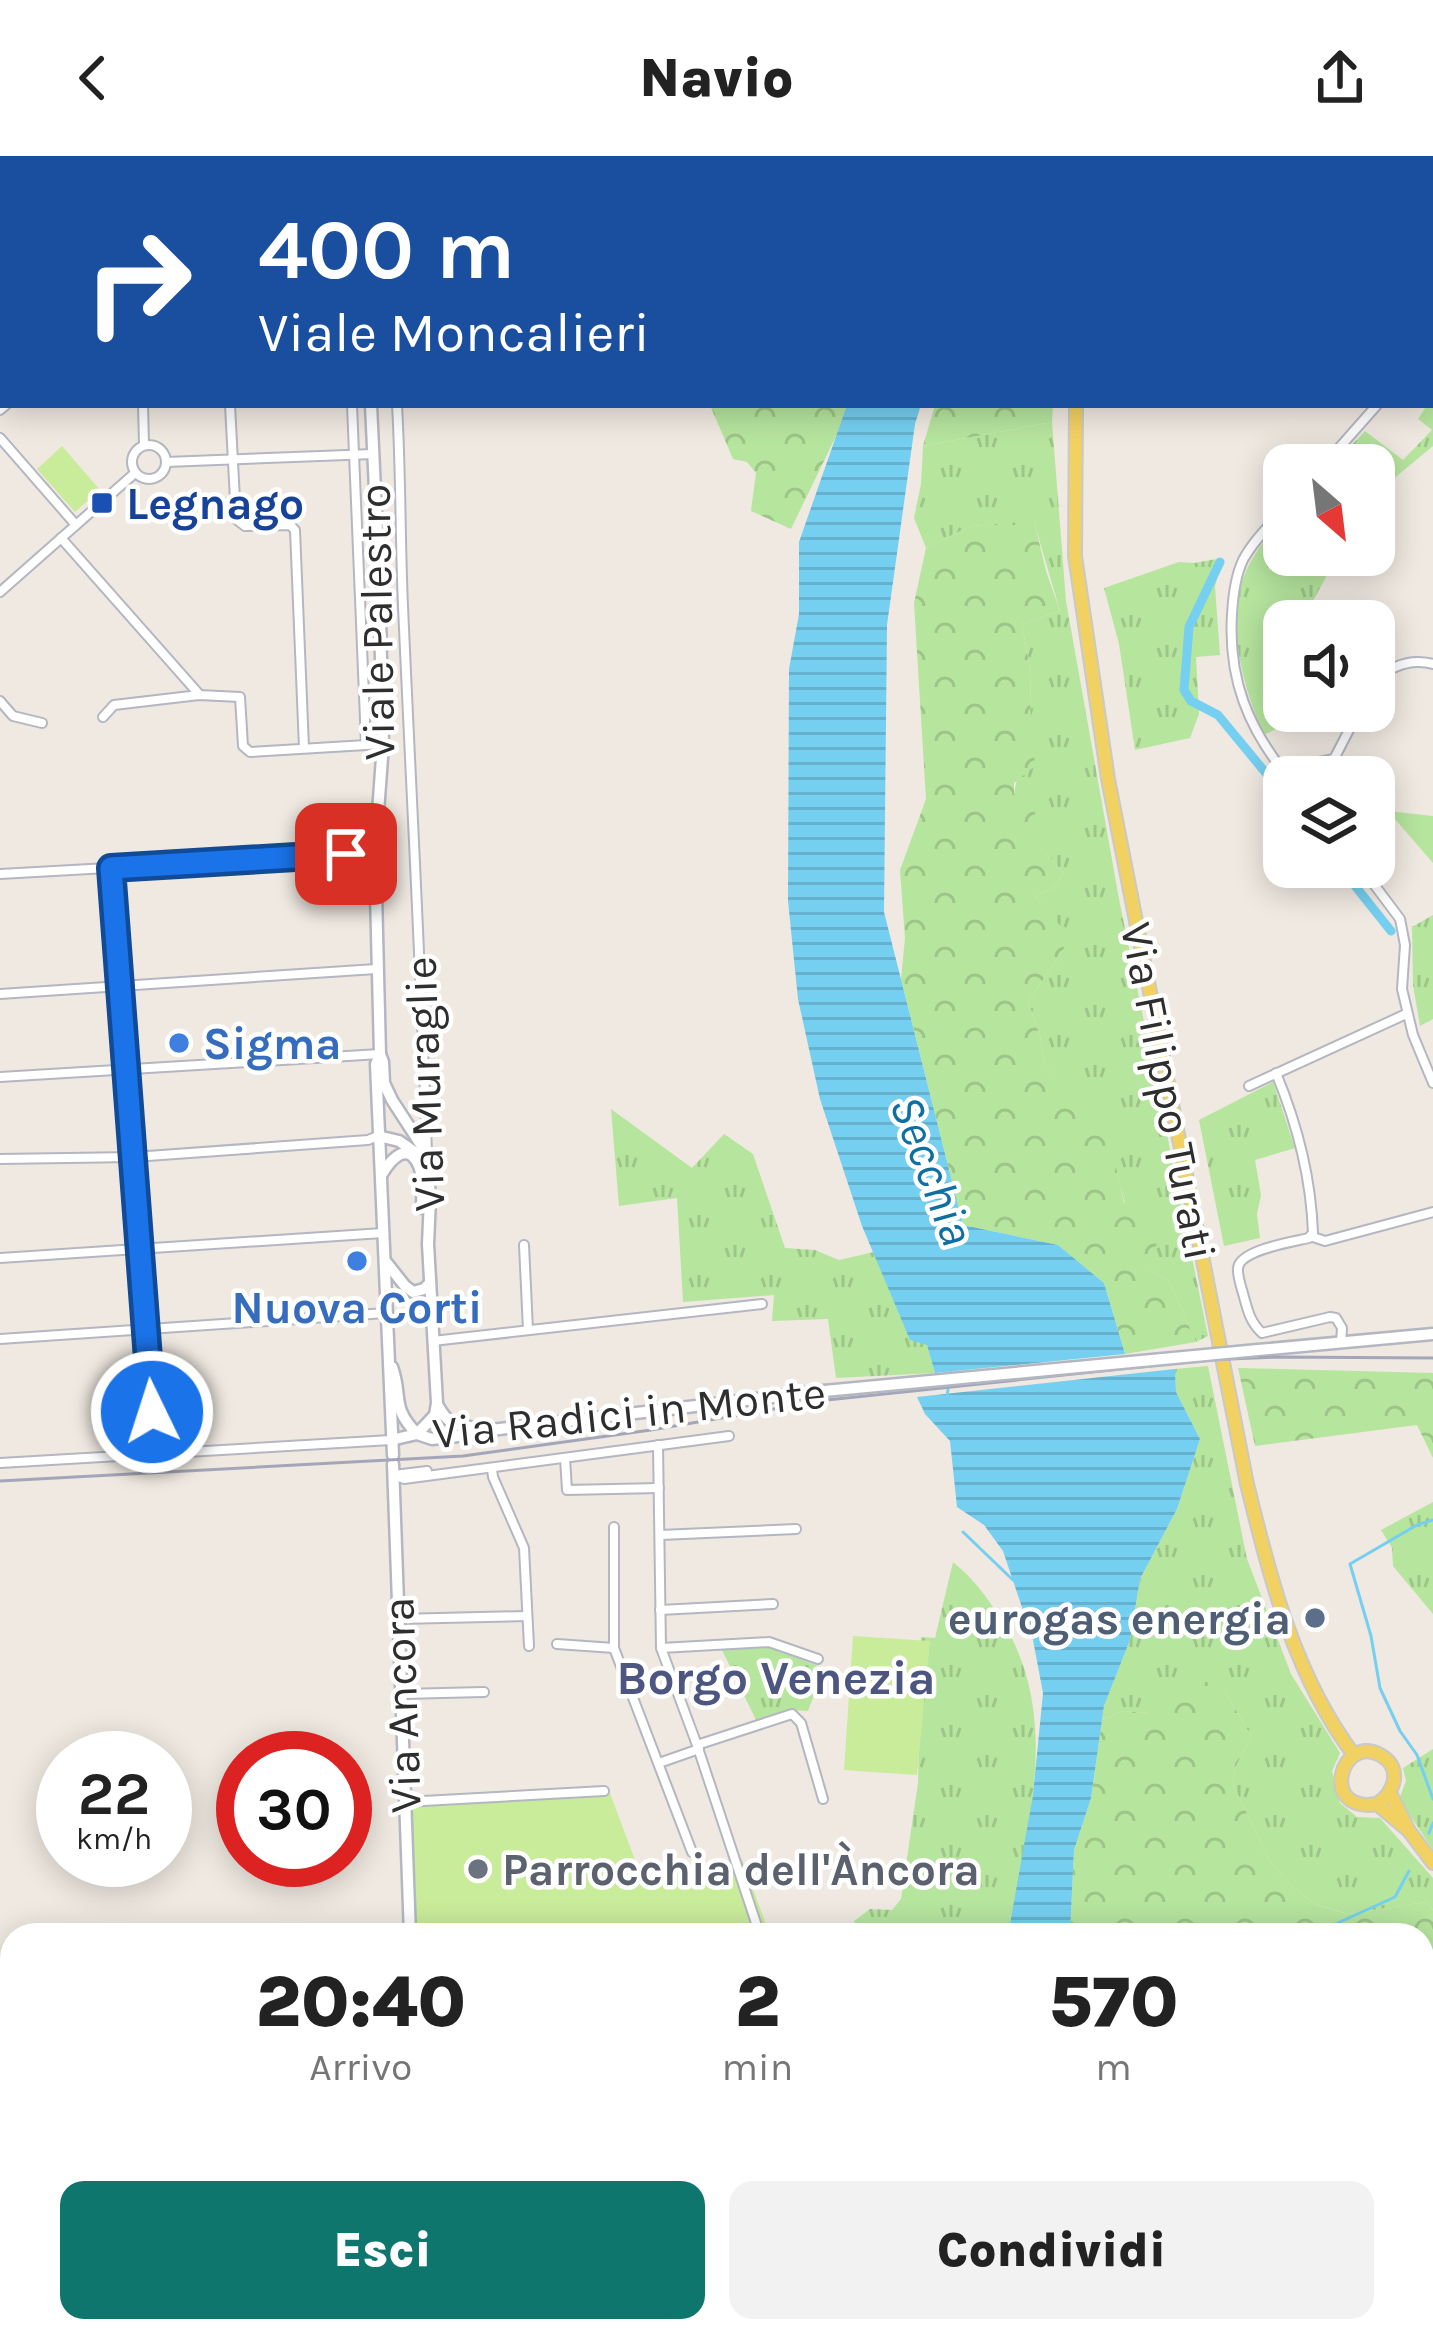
<!DOCTYPE html>
<html lang="it">
<meta charset="utf-8">
<style>
body{margin:0;font-family:Karla,sans-serif;background:#f2f2f2;color:#222;height:100vh;display:flex;flex-direction:column;font-size:45px;white-space:nowrap}
*{box-sizing:border-box;margin:0}
p{font-size:39px;color:#767676}
.icon{flex:none;width:66px;height:66px;fill:none;stroke:currentColor;stroke-width:2;stroke-linecap:round;stroke-linejoin:round}
.map{position:relative;flex:1;overflow:hidden}
.sheet{position:absolute;left:0px;top:1767px;width:1434px;height:420px;display:flex;flex-direction:column;background:#fff;border-radius:36px 36px 0 0;box-shadow:0 6px 30px #0003}
.sheet>*{flex:none}
.guide{position:absolute;left:0px;top:0px;width:1434px;height:252px;box-shadow:0 6px 30px #0003;background:#1a4fa0;color:#fff;overflow:hidden}
.needle{width:78px;rotate:152deg}
.controls{position:absolute;left:1263px;top:288px;display:grid;gap:24px}
.controls a{display:grid;place-items:center;width:132px;height:132px;border-radius:24px;background:#fff;box-shadow:0 6px 30px #0003;font-size:60px}
.speed{position:absolute;left:36px;top:1575px;display:flex;gap:24px;font-size:60px;font-weight:700;text-align:center}
.speed>*{display:grid;place-content:center;width:156px;height:156px;border-radius:50%;background:#fff;box-shadow:0 6px 30px #0003;line-height:1}
.speed small{font-size:30px;font-weight:400}
.speed .limit{border:18px solid #d22;background:#fff;color:#111}
.pin{position:absolute;display:grid;place-items:center;width:102px;height:102px;color:#fff;margin:-51px;border-radius:24px;box-shadow:0 6px 18px #0006}
.me{position:absolute;width:132px;margin:-66px;rotate:356deg;stroke-linejoin:round;filter:drop-shadow(0 0 9px #0008)}
.turn{display:flex;align-items:center;gap:42px;height:252px;padding:0 60px;font-size:54px}
.turn .icon{width:156px;height:156px;stroke-width:2.5}
.turn b{display:block;font-size:84px;line-height:102px}
.eta{display:flex;justify-content:space-evenly;align-items:center;height:204px;text-align:center}
.eta b{font-size:72px;font-weight:800;line-height:84px}
.cta{display:flex;gap:24px;margin-top:auto;padding:24px 60px}
.cta a{flex:1;height:138px;border-radius:24px;background:#0f766e;color:#fff;font-size:48px;font-weight:800;line-height:138px;text-align:center}
.cta a+a{background:#f2f2f2;color:#222}
header{display:flex;justify-content:space-between;align-items:center;height:156px;padding:0 60px;background:#fff;font-size:54px;font-weight:800}
.map>svg:first-child{display:block}
.grass{fill:url(#grass-tufts)}
.forest{fill:url(#forest-crowns)}
.pitch{fill:#c9ec9a}
.water{fill:url(#water-rules)}
.lines{fill:none;stroke-linecap:round;stroke-linejoin:round}
.stream{stroke:#75cff0;stroke-width:3}
.canal{stroke:#75cff0;stroke-width:9}
.street-casing{stroke:#b4b7c1;stroke-width:12}
.secondary-casing{stroke:#b4b7c1;stroke-width:15}
.primary-casing{stroke:#c9c9c9;stroke-width:16}
.street{stroke:#fff;stroke-width:8}
.secondary{stroke:#fff;stroke-width:10}
.primary{stroke:#f2d163;stroke-width:12}
.rail{stroke:#a3a6b8;stroke-width:3}
.secondary-bridge-casing{stroke:#b4b7c1;stroke-width:15;stroke-linecap:butt}
.secondary-bridge{stroke:#fff;stroke-width:10}
.route-casing{stroke:#114b97;stroke-width:30}
.route{stroke:#1a73e8;stroke-width:21}
.transit-dot{fill:#1a4fb4;stroke:#fff;stroke-width:4.5}
.shop-dot{fill:#3f7fe0;stroke:#fff;stroke-width:4.5}
.service-dot{fill:#5c6f8a;stroke:#fff;stroke-width:4.5}
.worship-dot{fill:#6b7280;stroke:#fff;stroke-width:4.5}
.labels{text-anchor:middle;stroke-width:9;stroke-linejoin:round;paint-order:stroke}
.transit-label{font-size:45px;font-weight:bold;fill:#164399;stroke:#fff;text-anchor:start}
.street-label{font-size:45px;fill:#2e2e2e;stroke:#fff}
.shop-label{font-size:45px;font-weight:bold;fill:#366cbe;stroke:#fff;text-anchor:start}
.service-label{font-size:45px;font-weight:bold;fill:#4e5e75;stroke:#fff;text-anchor:end}
.worship-label{font-size:45px;font-weight:bold;fill:#5b616d;stroke:#fff;text-anchor:start}
.water-label{font-size:48px;font-style:italic;fill:#0d6fa3;stroke:#fff}
.neighbourhood-label{font-size:48px;font-weight:bold;fill:#4d5680;stroke:#fff}
</style>
<header><svg class="icon" aria-label="back" viewBox="0 0 24 24"><path d="M15 5l-7 7 7 7"/></svg>Navio<svg class="icon" aria-label="share" viewBox="0 0 24 24"><path d="M12 15V3M7 8l5-5 5 5M5 13v7h14v-7"/></svg></header>
<div class="map">
<svg width="1433" height="2187" viewBox="0 0 1433 2187">
<defs>
<pattern id="grass-tufts" width="24" height="20" patternUnits="userSpaceOnUse" patternTransform="scale(3)"><rect width="24" height="20" fill="#b6e59e"/><path d="M3 7l-1-3M5 7V3M7 7l1-3M15 17l-1-3M17 17v-4M19 17l1-3" fill="none" stroke="#9dc588"/></pattern>
<pattern id="forest-crowns" width="20" height="18" patternUnits="userSpaceOnUse" patternTransform="scale(3)"><rect width="20" height="18" fill="#b6e59e"/><path d="M2 6a3 3 0 1 1 6 0M12 15a3 3 0 1 1 6 0" fill="none" stroke="#9dc588"/></pattern>
<pattern id="water-rules" width="6" height="5" patternUnits="userSpaceOnUse" patternTransform="scale(3)"><rect width="6" height="5" fill="#75cff0"/><path d="M0 2.5h6" fill="none" stroke="#66b2ce"/></pattern>
</defs>
<rect width="100%" height="100%" fill="#efe9e1"/>
<!-- grass -->
<g class="grass">
<polygon points="1433,240 1433,290 1374,339 1374,309 1333,309 1365,275 1403,304 1432,274 1418,263 1427,249 1431,249"/>
<polygon points="1052,266 1066,445 1119,743 1208,1180 1196,1186 1169,1125 1150,1114 1125,1048 1113,1003 1044,906 1040,880 1028,845 1063,795 1067,780 1036,741 1057,729 1063,716 1042,693 1014,639 1030,549 1031,518 1022,468 1060,455 1034,366 971,370 926,392 914,362 921,328 923,290"/>
<path d="M1284,362v37h54l-36,66h-18v90h3l-11,18 -12,6c-22,-50 -42,-121 -14,-172 9,-17 21,-31 34,-45z"/>
<polygon points="1222,402 1215,431 1220,499 1196,501 1199,558 1190,582 1135,594 1119,488 1104,432 1179,406 1194,407"/>
<polygon points="1388,655 1433,660 1433,707"/>
<polygon points="1433,759 1433,863 1420,870 1413,829 1412,771"/>
<polygon points="1273,926 1295,992 1255,1004 1261,1039 1257,1058 1260,1082 1224,1090 1199,964"/>
<polygon points="611,953 692,1012 724,978 753,998 785,1092 815,1094 839,1104 874,1096 910,1183 927,1188 935,1217 836,1222 828,1163 772,1165 774,1139 683,1146 677,1042 619,1050"/>
<polygon points="1208,1210 1247,1403 1291,1518 1340,1597 1332,1615 1340,1647 1357,1661 1380,1662 1433,1722 1433,1754 1426,1746 1348,1758 1315,1748 1293,1731 1270,1706 1233,1628 1235,1612 1251,1580 1224,1534 1149,1557 1123,1555 1102,1564 1104,1550 1130,1484 1140,1423 1177,1353 1200,1283 1176,1236 1175,1213"/>
<polygon points="1433,1346 1433,1458 1393,1410 1392,1392 1381,1374"/>
<path d="M953,1406c21,17 33,34 48,57 62,99 26,209 7,316h-149l-5,-14 16,-12 22,1 9,-11 17,-116 3,-146 14,1z"/>
<polygon points="764,1490 824,1512 808,1555 788,1554 756,1564 722,1494"/>
<polygon points="1433,1593 1433,1694 1399,1643 1406,1625 1403,1612"/>
</g>
<!-- forest -->
<g class="forest">
<polygon points="724,0 975,0 974,3 723,3"/>
<polygon points="710,249 847,249 837,278 791,373 751,355 756,317 747,306 733,303"/>
<polygon points="935,249 1053,249 1052,266 923,290"/>
<polygon points="1034,365 1046,415 1060,455 1022,468 1031,518 1030,549 1035,610 1014,627 1014,638 1033,647 1042,693 1063,716 1057,729 1036,741 1068,779 1063,795 1028,845 1040,880 1044,906 1068,938 1092,943 1125,987 1114,1003 1124,1047 1133,1049 1158,1082 1150,1114 1169,1125 1196,1186 1125,1198 1104,1127 1058,1089 963,1069 901,823 905,782 900,714 926,643 914,447 926,392 971,370"/>
<polygon points="1238,1212 1433,1217 1433,1302 1417,1269 1255,1290"/>
<polygon points="1204,1525 1224,1534 1251,1580 1235,1612 1233,1628 1270,1706 1293,1731 1315,1748 1347,1758 1426,1746 1433,1754 1433,1831 1422,1853 1422,1779 1070,1779 1074,1694 1091,1642 1102,1564 1123,1555 1149,1557 1153,1545 1179,1532"/>
<polygon points="1422,1950 1433,1969 1433,2144 1425,2157 1422,2169"/>
<polygon points="1092,2175 1421,2175 1418,2187 1098,2187"/>
</g>
<!-- pitch -->
<g class="pitch">
<polygon points="62,290 100,334 75,356 37,313"/>
<polygon points="853,1480 930,1485 917,1619 844,1614"/>
<polygon points="608,1632 644,1728 717,1706 742,1703 770,1779 409,1779 403,1646"/>
</g>
<!-- water -->
<g class="water">
<polygon points="847,249 921,249 915,268 887,469 884,756 963,1069 1058,1089 1104,1127 1125,1198 935,1217 927,1189 910,1184 862,1070 820,943 798,843 788,745 789,513 799,458 799,386"/>
<polygon points="1175,1213 1176,1236 1200,1283 1177,1353 1140,1423 1130,1484 1104,1550 1091,1642 1074,1694 1070,1779 1008,1779 1033,1639 1043,1537 1033,1484 1003,1395 984,1369 957,1351 950,1285 925,1258 917,1241"/>
<polygon points="1028,2175 1092,2175 1098,2187 1034,2187"/>
</g>
<g class="lines">
<!-- stream -->
<g class="stream">
<polyline points="947,1240 951,1213"/>
<polyline points="1433,1364 1417,1369 1350,1408 1371,1480 1380,1532 1400,1575 1417,1599 1433,1643"/>
<polyline points="963,1376 1013,1424"/>
<polyline points="1429,1677 1433,1667"/>
<polyline points="1311,1779 1395,1741 1409,1715"/>
</g>
<!-- canal -->
<g class="canal">
<polyline points="1422,3 1422,0"/>
<polyline points="1220,406 1189,471 1184,534 1191,545 1218,559 1284,639"/>
<polyline points="1340,711 1391,775"/>
</g>
<defs>
<g id="street">
<polyline points="76,0 78,3"/>
<polyline points="219,0 220,3"/>
<polyline points="343,0 343,3"/>
<polyline points="386,0 386,3"/>
<polyline points="1431,33 1433,15"/>
<polyline points="0,83 3,84"/>
<polyline points="143,249 144,289"/>
<polyline points="230,249 236,363 245,370 290,369 295,374 304,592"/>
<polyline points="352,249 366,588"/>
<path d="M397,249c4,67 3,134 6,201 8,182 18,364 24,547"/>
<polyline points="0,254 6,249"/>
<polyline points="0,282 76,369"/>
<circle cx="149" cy="306" r="17"/>
<polyline points="166,306 373,298"/>
<polyline points="1324,309 1377,249"/>
<path d="M1284,353c-14,16 -31,32 -41,51 -8,17 -10,36 -11,54 -4,65 16,114 56,163"/>
<polyline points="61,382 198,537"/>
<polyline points="0,436 135,317"/>
<path d="M1374,525c17,-15 37,-23 59,-17"/>
<polyline points="0,545 13,560 42,567"/>
<polyline points="103,561 114,549 199,539 240,541 243,590 250,596 383,588"/>
<polyline points="1284,613 1334,603 1349,574 1355,555"/>
<polyline points="1361,711 1400,763 1405,789 1402,833 1413,879 1433,927"/>
<polyline points="111,712 122,829 155,1297"/>
<polyline points="0,718 375,697"/>
<polyline points="0,838 376,813"/>
<path d="M1276,917c22,53 35,104 37,160l-4,5c-17,4 -69,12 -71,30 -1,8 4,21 6,29 4,15 7,26 18,36l68,-16 6,1 6,10 -1,15"/>
<polyline points="0,921 380,898"/>
<polyline points="1249,930 1406,858"/>
<polyline points="0,1003 134,1001 368,984 378,980"/>
<polyline points="1310,1080 1325,1085 1433,1056"/>
<polyline points="524,1089 528,1174"/>
<polyline points="0,1102 383,1077"/>
<polyline points="0,1183 386,1157"/>
<polyline points="433,1185 762,1148"/>
<polyline points="658,1289 661,1492 697,1589 760,1779"/>
<polyline points="565,1302 567,1334 659,1332"/>
<polyline points="0,1307 391,1284"/>
<polyline points="492,1313 493,1321 524,1392 529,1490"/>
<polyline points="394,1319 404,1323 729,1280"/>
<polyline points="394,1319 427,1315"/>
<polyline points="614,1371 614,1492 692,1696"/>
<polyline points="660,1379 796,1373"/>
<polyline points="660,1454 773,1448"/>
<polyline points="398,1463 526,1460"/>
<polyline points="557,1488 614,1492"/>
<polyline points="661,1492 769,1486 818,1503"/>
<polyline points="401,1538 484,1536"/>
<polyline points="697,1589 792,1558 801,1567 823,1643"/>
<polyline points="659,1607 699,1593"/>
<polyline points="405,1646 604,1635"/>
<polyline points="429,2175 429,2187"/>
<polyline points="591,2175 592,2187"/>
<polyline points="657,2187 657,2175"/>
<polyline points="675,2187 741,2181"/>
</g>
<g id="secondary">
<polyline points="364,0 364,3"/>
<polyline points="371,249 379,419 383,588 375,697 380,898 383,906 384,927 392,944 427,998 430,1043 428,1088 437,1247 435,1259 417,1278"/>
<polyline points="380,898 376,908 393,1299"/>
<polyline points="378,980 399,985 419,999"/>
<path d="M382,1018c9,-15 26,-34 37,-8 5,12 3,30 3,42"/>
<polyline points="386,1106 405,1130 413,1136 424,1133 430,1127"/>
<polyline points="1258,1194 1433,1178"/>
<path d="M392,1211c11,31 -2,39 25,67"/>
<path d="M438,1250c14,25 21,16 43,24"/>
<polyline points="391,1284 417,1278 432,1283 475,1278 482,1275 824,1235"/>
<polyline points="393,1308 410,1779"/>
<polyline points="355,2175 356,2187"/>
</g>
<g id="primary">
<polyline points="1082,3 1082,0"/>
<path d="M1076,249l-1,151 33,223 139,705c23,94 48,193 107,271"/>
<polyline points="1390,1637 1409,1675 1433,1707"/>
<path d="M1377,1648c17,-11 26,-35 5,-48 -41,-25 -64,58 -5,48l32,27"/>
</g>
</defs>
<!-- street casing -->
<use href="#street" class="street-casing"/>
<!-- secondary casing -->
<use href="#secondary" class="secondary-casing"/>
<!-- primary casing -->
<use href="#primary" class="primary-casing"/>
<!-- street -->
<use href="#street" class="street"/>
<!-- secondary -->
<use href="#secondary" class="secondary"/>
<!-- primary -->
<use href="#primary" class="primary"/>
<!-- rail -->
<polyline class="rail" points="0,1325 463,1300 651,1274 827,1244 1207,1204 1276,1201 1433,1202"/>
<defs>
<polyline id="secondary-bridge" points="824,1235 1258,1194"/>
</defs>
<!-- secondary-bridge casing -->
<use href="#secondary-bridge" class="secondary-bridge-casing"/>
<!-- secondary-bridge -->
<use href="#secondary-bridge" class="secondary-bridge"/>
</g>
<g class="lines">
<defs>
<polyline id="route" points="152,1256 111,712 346,698"/>
</defs>
<!-- route casing -->
<use href="#route" class="route-casing"/>
<!-- route -->
<use href="#route" class="route"/>
</g>
<!-- markers -->
<rect class="transit-dot" x="90" y="335" width="24" height="24" rx="6"/>
<g class="shop-dot">
<circle cx="179" cy="887" r="12"/>
<circle cx="357" cy="1105" r="12"/>
</g>
<circle class="service-dot" cx="1315" cy="1462" r="12"/>
<circle class="worship-dot" cx="478" cy="1713" r="12"/>
<g class="labels">
<!-- transit labels -->
<g class="transit-label">
<text x="126" y="363">Legnago</text>
</g>
<!-- street labels -->
<g class="street-label">
<text transform="translate(376 466) rotate(-91)" y="16">Viale Palestro</text>
<text transform="translate(424 928) rotate(-92)" y="16">Via Muraglie</text>
<text transform="translate(1169 935) rotate(79)" y="16">Via Filippo Turati</text>
<text transform="translate(629 1256) rotate(-6)" y="16">Via Radici in Monte</text>
<text transform="translate(401 1549) rotate(-92)" y="16">Via Ancora</text>
</g>
<!-- shop labels -->
<g class="shop-label">
<text x="203" y="903">Sigma</text>
<text x="357" y="1167" text-anchor="middle">Nuova Corti</text>
</g>
<!-- service labels -->
<g class="service-label">
<text x="1291" y="1478">eurogas energia</text>
</g>
<!-- worship labels -->
<g class="worship-label">
<text x="502" y="1729">Parrocchia dell'Àncora</text>
</g>
<!-- water labels -->
<g class="water-label">
<text transform="translate(933 1014) rotate(69)" y="17">Secchia</text>
</g>
<!-- neighbourhood labels -->
<g class="neighbourhood-label">
<text x="776" y="1538">Borgo Venezia</text>
</g>
</g>
</svg>
<div class="controls">
<a><svg class="needle" viewBox="-14 -14 28 28"><path d="M0-13l5 13h-10z" fill="#e53935"/><path d="M0 13l5-13h-10z" fill="#767676"/></svg></a>
<a><svg class="icon" aria-label="sound" viewBox="0 0 24 24"><path d="M4 9h4l5-4v14l-5-4H4zM17 9q2 3 0 6"/></svg></a>
<a><svg class="icon" aria-label="layers" viewBox="0 0 24 24"><path d="M12 4l9 5-9 5-9-5zM3 14l9 5 9-5"/></svg></a>
</div>
<div class="speed"><div>22<small>km/h</small></div><div class="limit">30</div></div>
<div class="pin" style="left:346px;top:698px;background:#d93025"><svg class="icon" aria-label="arrive" viewBox="0 0 24 24"><path d="M6 21V4h12l-3 4 3 4H6"/></svg></div>
<svg class="me" style="left:152px;top:1256px" viewBox="-20 -20 40 40"><circle r="17" fill="#1a73e8" stroke="#fff" stroke-width="3"/><path d="M0-11L8 9 0 5-8 9z" fill="#fff"/></svg>
<div class="guide">
<div class="turn"><svg class="icon" aria-label="right" viewBox="0 0 24 24"><path d="M7 20v-9h11M14 6l5 5-5 5"/></svg><div><b>400 m</b>Viale Moncalieri</div></div>
</div>
<section class="sheet">
<div class="eta">
<div><b>20:40</b><p>Arrivo</p></div>
<div><b>2</b><p>min</p></div>
<div><b>570</b><p>m</p></div>
</div>
<div class="cta"><a>Esci</a><a>Condividi</a></div>
</section>
</div>
